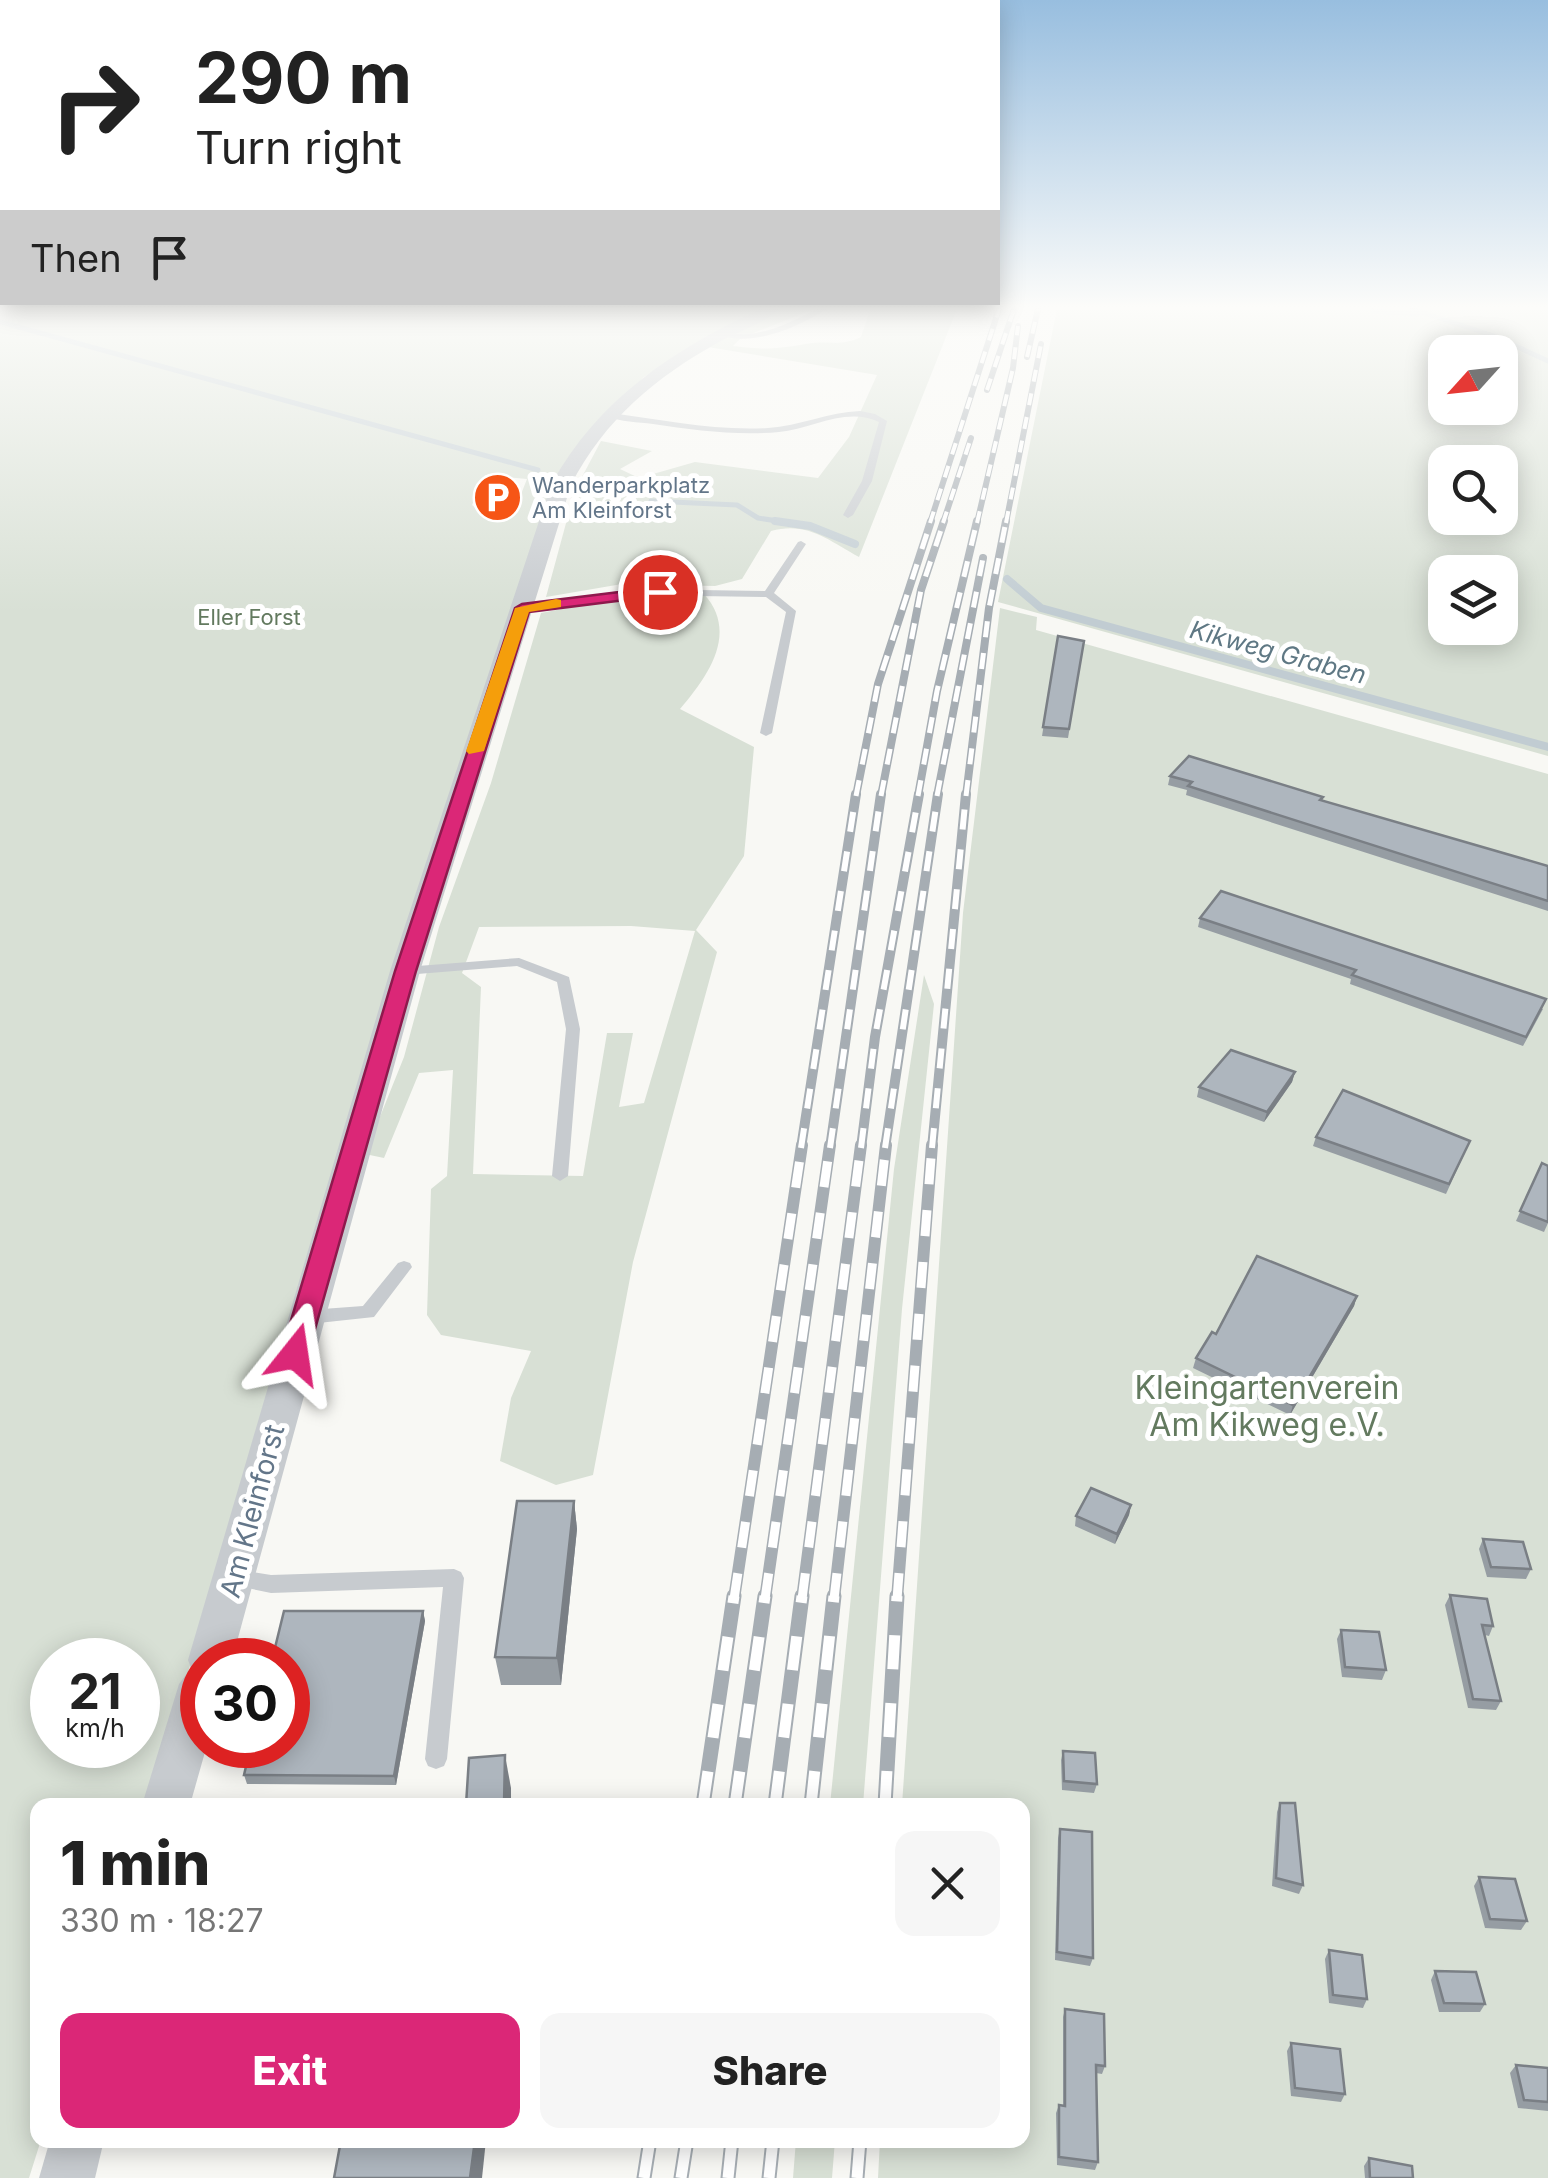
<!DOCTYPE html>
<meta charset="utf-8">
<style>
body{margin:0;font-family:Inter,sans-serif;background:#f6f6f6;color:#222;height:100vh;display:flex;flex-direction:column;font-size:38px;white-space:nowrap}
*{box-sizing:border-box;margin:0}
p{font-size:32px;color:#767676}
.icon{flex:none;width:55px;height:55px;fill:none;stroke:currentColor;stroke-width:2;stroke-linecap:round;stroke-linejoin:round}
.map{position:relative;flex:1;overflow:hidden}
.sheet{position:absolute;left:30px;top:1798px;width:1000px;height:350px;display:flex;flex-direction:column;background:#fff;border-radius:20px;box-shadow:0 5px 25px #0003}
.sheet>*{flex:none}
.hud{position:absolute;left:0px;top:0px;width:1000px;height:305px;box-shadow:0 5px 25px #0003;background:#fff;color:#222;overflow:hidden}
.needle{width:65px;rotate:243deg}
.buttons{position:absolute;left:1428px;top:335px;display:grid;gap:20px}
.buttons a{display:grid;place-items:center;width:90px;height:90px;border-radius:20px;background:#fff;box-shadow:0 5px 25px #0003;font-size:50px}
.speed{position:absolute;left:30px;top:1638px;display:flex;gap:20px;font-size:50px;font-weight:700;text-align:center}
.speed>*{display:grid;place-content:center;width:130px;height:130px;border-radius:50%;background:#fff;box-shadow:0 5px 25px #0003;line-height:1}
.speed small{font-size:25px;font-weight:400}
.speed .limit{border:15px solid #d22;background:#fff;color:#111}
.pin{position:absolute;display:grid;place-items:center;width:85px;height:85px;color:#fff;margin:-42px;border:5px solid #fff;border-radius:50%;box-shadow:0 2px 10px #0007}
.me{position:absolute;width:110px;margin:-55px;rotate:15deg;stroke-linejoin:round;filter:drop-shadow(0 0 8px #0008)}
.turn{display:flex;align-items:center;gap:35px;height:210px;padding:0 30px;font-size:45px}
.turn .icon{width:130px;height:130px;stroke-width:2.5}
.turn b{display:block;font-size:70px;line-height:85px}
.then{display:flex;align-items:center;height:95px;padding:0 30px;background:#0003;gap:20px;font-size:38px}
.round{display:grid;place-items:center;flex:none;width:105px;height:105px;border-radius:20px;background:#f6f6f6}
.summary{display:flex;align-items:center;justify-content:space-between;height:170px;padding:0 30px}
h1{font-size:60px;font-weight:800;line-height:75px}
.action{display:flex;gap:20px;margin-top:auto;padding:20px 30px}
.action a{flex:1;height:115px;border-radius:20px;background:#db2777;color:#fff;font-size:40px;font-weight:800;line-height:115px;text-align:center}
.action a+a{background:#f6f6f6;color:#222}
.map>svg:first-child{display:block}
.green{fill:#d8e0d5;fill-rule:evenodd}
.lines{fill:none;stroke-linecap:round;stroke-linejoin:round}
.stream-far1{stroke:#c1ccd2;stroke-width:5}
.stream{stroke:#c1ccd2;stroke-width:8}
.service{fill:#c7cbcf;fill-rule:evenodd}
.minor{fill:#c7cbcf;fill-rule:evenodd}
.rail-far4-casing{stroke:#a6adb3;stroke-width:6}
.rail-far3-casing{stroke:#a6adb3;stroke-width:8}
.rail-far2-casing{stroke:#a6adb3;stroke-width:10}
.rail-far1-casing{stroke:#a6adb3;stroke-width:12}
.rail-casing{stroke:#a6adb3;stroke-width:15}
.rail-far4{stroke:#fff;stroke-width:4;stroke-dasharray:12;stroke-linecap:butt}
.rail-far3{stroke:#fff;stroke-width:5;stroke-dasharray:16;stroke-linecap:butt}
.rail-far2{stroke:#fff;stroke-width:6;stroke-dasharray:20;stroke-linecap:butt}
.rail-far1{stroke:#fff;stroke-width:9;stroke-dasharray:26;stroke-linecap:butt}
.rail{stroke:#fff;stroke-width:11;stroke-dasharray:34;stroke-linecap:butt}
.wall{fill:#969da3}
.shaded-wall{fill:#7a7f85}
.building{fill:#aeb6be;stroke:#7a7f85;stroke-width:2.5}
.route{fill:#db2777;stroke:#8e194d;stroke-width:2.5}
.slow{fill:#f59e0b}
.labels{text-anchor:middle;stroke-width:10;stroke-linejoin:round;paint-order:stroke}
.far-poi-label{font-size:22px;fill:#637689;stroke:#fff;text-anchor:start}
.far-park-label{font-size:22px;fill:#637a5f;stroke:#fff}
.far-water-label{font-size:25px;font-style:italic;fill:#5f7884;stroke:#fff}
.street-label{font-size:28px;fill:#637689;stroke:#fff}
.near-park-label{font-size:32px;fill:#637a5f;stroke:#fff}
</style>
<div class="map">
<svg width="1548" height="2178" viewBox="0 0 1548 2178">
<rect width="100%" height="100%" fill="#f8f8f4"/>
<!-- green -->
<g class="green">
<path d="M0,309h769l-52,24 -73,44 -72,78 -426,1350h-108l3,335 -12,38h-29zM485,475l42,4 -13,33 -31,2 -11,-9zM52,1660h86v85h-86z"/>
<path d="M783,309h31l-73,29 -8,8c31,4 43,3 73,-2 21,-4 35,3 55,-7l9,-27 87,-1 -98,248c-31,-17 -52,-36 -88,-26l-29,48 -27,7 -93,-2 -76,13 29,-107 26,-49 51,10 -32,18 19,9 56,-16 123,16 31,-41 28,-62 -169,-28z"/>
<path d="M1057,309h491v447l-550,-154zM1445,352h55v56h-55zM1445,462h55v56h-55zM1445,572h55v56h-55z"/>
<path d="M639,594h65c35,39 4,82 -24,115l74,38 -10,109 -48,74 21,22 -84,310 -40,213 -37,10 -56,-24 11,-63 20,-47 -90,-16 -14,-20 4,-126 16,-13 6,-106 -34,3 -35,85 -19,-4 39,-97 35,-130 52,-144 50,-170zM631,926l64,5 -51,172 -25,4 14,-74h-26l-24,143 -110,-2 8,-187 -19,-14 17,-46z"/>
<polygon points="1000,608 1037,617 1036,630 1548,774 1548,2178 878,2178 880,2140 1022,2140 1022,1805 902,1805 963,913"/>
<polygon points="924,975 934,1004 902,1309 863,1805 830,1805 894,1169"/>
<polygon points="796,2140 835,2140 832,2178 793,2178"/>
</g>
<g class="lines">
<!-- stream-far1 -->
<g class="stream-far1">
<polyline points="1412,309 1494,336 1548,361"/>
<polyline points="1373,311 1417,314"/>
<polyline points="0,322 538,470"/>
<polyline points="651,501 737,505 758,518 791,523"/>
</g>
<!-- stream -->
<g class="stream">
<polyline points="775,521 810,526 855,544"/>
<polyline points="1007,579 1041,608 1548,747"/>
</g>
<!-- service -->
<g class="service">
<path d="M817,309h10c-31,19 -75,39 -111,25 10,-2 21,1 32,0 25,-2 47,-14 69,-25z"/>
<path d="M860,411l15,3 12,7 -15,60 -19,34 -5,3 -5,-3 19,-34 17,-59c-32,-16 -68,7 -100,10 -42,4 -85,-2 -126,-8 -15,-2 -33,-2 -46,-8l4,-3c52,7 104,18 157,15 31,-2 61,-16 92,-17z"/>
<polygon points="801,541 806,544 774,593 796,611 772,733 766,736 760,733 786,612 766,597 633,595 522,611 517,608 522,605 633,589 765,591 798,542"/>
<polygon points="519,958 569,977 580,1029 568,1176 560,1181 552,1176 566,1029 557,982 517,966 405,975 398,971 405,967"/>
<polygon points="404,1261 410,1263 412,1267 374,1317 309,1324 303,1322 300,1317 303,1312 309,1310 363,1306 398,1263"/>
<polygon points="235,1569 271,1575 454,1569 461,1572 464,1578 447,1759 444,1766 436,1769 428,1766 425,1759 443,1587 271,1593 228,1584 225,1578 228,1572"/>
</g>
<!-- minor -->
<g class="minor">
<path d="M760,309h21c-17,14 -42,22 -62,33 -63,35 -115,78 -148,143l-151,486 -188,689h-30v85h5l-17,60h-48l37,-121 12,-16 -3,-8 202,-689 161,-486c47,-86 122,-135 209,-176z"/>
<polygon points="50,2140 104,2140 95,2178 39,2178"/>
</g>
<defs>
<g id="rail-far4">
<polyline points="1027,357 1038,309"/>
<polyline points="987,390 1014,309"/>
<polyline points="930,523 999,309"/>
<polyline points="943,523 971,438"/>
<polyline points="977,523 1013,368 1018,326"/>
<polyline points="1006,523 1041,344"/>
</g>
<g id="rail-far3">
<polyline points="856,796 878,684 931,521"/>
<polyline points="881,796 921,590 944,521"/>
<polyline points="918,796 937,691 977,521"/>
<polyline points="937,796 983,558"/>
<polyline points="966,796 989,608 1006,521"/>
</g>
<g id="rail-far2">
<polyline points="801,1148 856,794"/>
<polyline points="830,1148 881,794"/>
<polyline points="861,1148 875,1037 919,794"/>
<polyline points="885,1148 938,794"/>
<polyline points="932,1148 966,794"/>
</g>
<g id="rail-far1">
<polyline points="734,1599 802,1145"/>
<polyline points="765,1599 830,1145"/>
<polyline points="802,1599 861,1145"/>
<polyline points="834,1599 886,1145"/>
<polyline points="897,1599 932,1145"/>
</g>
<g id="rail">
<polyline points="703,1805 734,1596"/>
<polyline points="735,1805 765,1596"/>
<polyline points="775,1805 802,1596"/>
<polyline points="811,1805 834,1596"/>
<polyline points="885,1805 897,1596"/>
<polyline points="644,2178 650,2140"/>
<polyline points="681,2178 687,2140"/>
<polyline points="728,2178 732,2140"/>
<polyline points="769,2178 773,2140"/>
<polyline points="857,2178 860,2140"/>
</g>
</defs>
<!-- rail-far4 casing -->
<use href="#rail-far4" class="rail-far4-casing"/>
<!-- rail-far3 casing -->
<use href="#rail-far3" class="rail-far3-casing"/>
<!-- rail-far2 casing -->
<use href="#rail-far2" class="rail-far2-casing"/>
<!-- rail-far1 casing -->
<use href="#rail-far1" class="rail-far1-casing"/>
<!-- rail casing -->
<use href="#rail" class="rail-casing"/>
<!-- rail-far4 -->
<use href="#rail-far4" class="rail-far4"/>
<!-- rail-far3 -->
<use href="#rail-far3" class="rail-far3"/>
<!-- rail-far2 -->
<use href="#rail-far2" class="rail-far2"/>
<!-- rail-far1 -->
<use href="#rail-far1" class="rail-far1"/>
<!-- rail -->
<use href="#rail" class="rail"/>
</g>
<!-- wall -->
<g class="wall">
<polygon points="1058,636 1084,641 1068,738 1042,736"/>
<polygon points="1170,776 1323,797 1322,801 1548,866 1548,911 1186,795 1187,790 1168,785"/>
<polygon points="1200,918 1543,1009 1523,1046 1350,984 1351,979 1198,927"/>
<polygon points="1295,1072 1292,1082 1264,1122 1197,1097 1199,1087"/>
<polygon points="1316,1137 1470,1141 1446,1194 1313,1146"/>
<polygon points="1542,1163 1548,1223 1544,1232 1516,1221"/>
<polygon points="1357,1296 1354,1306 1290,1415 1193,1368 1196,1358 1216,1334"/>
<polygon points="574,1501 577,1529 561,1685 501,1685 495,1657"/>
<polygon points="1131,1505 1129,1515 1115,1544 1075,1526 1076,1516"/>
<polygon points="1483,1539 1531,1569 1526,1579 1487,1577 1479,1549"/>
<polygon points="1450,1595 1493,1626 1489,1636 1485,1635 1501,1701 1496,1710 1468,1708 1445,1605"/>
<polygon points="423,1611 425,1621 396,1785 247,1784 244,1775"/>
<polygon points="1341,1630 1386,1670 1382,1680 1342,1677 1337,1639"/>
<polygon points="1063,1751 1097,1784 1094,1793 1062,1790 1061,1760"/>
<polygon points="1280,1803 1303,1885 1299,1894 1272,1886 1277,1812"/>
<polygon points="1060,1829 1093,1958 1090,1966 1055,1960 1058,1838"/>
<polygon points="1479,1877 1527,1921 1521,1930 1485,1928 1474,1886"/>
<polygon points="1329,1950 1367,1999 1363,2008 1329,2003 1325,1959"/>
<polygon points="1435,1971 1485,2004 1480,2012 1439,2012 1431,1980"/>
<polygon points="1065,2009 1105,2066 1102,2074 1096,2073 1098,2162 1095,2170 1057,2165 1056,2113 1059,2105 1063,2106 1063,2017"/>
<polygon points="1291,2043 1345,2094 1341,2102 1291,2096 1287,2051"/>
<polygon points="1516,2065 1548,2068 1548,2111 1518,2108 1510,2073"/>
<polygon points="1369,2158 1413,2178 1365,2178 1364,2166"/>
</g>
<!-- shaded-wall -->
<g class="shaded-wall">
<polygon points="1295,1072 1292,1082 1264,1122 1267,1112"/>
<polygon points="1357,1296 1354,1306 1290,1415 1293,1405"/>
<polygon points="574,1501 577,1529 561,1685 557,1658"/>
<polygon points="1131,1505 1129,1515 1115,1544 1117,1534"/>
<polygon points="423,1611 425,1621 396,1785 394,1776"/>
<polygon points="505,1755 511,1788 511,1805 504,1805"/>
<polygon points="475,2140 486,2140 482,2178 470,2178"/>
</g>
<!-- building -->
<g class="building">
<polygon points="1058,636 1084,641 1069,729 1043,727"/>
<polygon points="1189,756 1323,797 1320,800 1548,866 1548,901 1188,786 1192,782 1170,776"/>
<polygon points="1221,891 1546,999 1526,1037 1352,975 1356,970 1200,918"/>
<polygon points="1231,1050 1295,1072 1267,1112 1199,1087"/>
<polygon points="1343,1090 1470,1141 1449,1184 1316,1137"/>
<polygon points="1542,1163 1548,1166 1548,1222 1520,1211"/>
<polygon points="1257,1256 1357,1296 1293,1405 1196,1358 1212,1332 1216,1334"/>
<polygon points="1091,1488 1131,1505 1117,1534 1076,1516"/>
<polygon points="517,1501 574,1501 557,1658 495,1657"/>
<polygon points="1483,1539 1523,1542 1531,1569 1491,1567"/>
<polygon points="1450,1595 1487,1599 1493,1626 1482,1625 1501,1701 1473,1699"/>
<polygon points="284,1611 423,1611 394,1776 244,1775 251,1745 288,1745 288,1660 272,1660"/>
<polygon points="1341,1630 1379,1632 1386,1670 1345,1667"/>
<polygon points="1063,1751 1095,1753 1097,1784 1064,1781"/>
<polygon points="505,1755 504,1805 466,1805 469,1758"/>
<polygon points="1280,1803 1295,1803 1303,1885 1276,1878"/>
<polygon points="1060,1829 1092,1832 1093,1958 1057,1952"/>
<polygon points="1479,1877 1515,1879 1527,1921 1490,1919"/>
<polygon points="1329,1950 1362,1955 1367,1999 1333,1995"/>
<polygon points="1435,1971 1476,1972 1485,2004 1444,2003"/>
<polygon points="1065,2009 1104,2014 1105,2066 1096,2065 1098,2162 1059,2157 1059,2105 1065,2106"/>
<polygon points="1291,2043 1340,2049 1345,2094 1295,2088"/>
<polygon points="1516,2065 1548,2068 1548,2102 1524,2100"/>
<polygon points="341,2140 475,2140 470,2178 334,2178"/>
<polygon points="1369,2158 1412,2166 1413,2178 1370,2178"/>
</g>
<!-- sky -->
<linearGradient id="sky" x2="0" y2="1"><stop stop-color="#98bedf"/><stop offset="0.5" stop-color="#fcfcfa"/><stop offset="1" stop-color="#fcfcfa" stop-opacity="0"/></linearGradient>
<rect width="1548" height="614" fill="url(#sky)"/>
<!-- route -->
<polygon class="route" points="660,587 666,588 666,595 529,612 416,971 308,1354 304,1362 285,1362 281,1354 395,971 515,608 522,604"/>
<!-- slow -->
<polygon class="slow" points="556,599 561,600 561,607 529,612 484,751 469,754 466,751 515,608"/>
<!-- icons -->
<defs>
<symbol id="parking-disc" viewBox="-11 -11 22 22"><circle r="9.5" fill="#f65516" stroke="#fff"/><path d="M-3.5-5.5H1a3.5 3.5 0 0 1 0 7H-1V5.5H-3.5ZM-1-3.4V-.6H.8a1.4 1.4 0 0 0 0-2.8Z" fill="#fff"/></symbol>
</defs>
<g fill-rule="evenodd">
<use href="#parking-disc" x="470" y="470" width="55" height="55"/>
</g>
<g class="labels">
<!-- far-poi labels -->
<g class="far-poi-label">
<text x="532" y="493">Wanderparkplatz<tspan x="532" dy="25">Am Kleinforst</tspan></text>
</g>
<!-- far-park labels -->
<g class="far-park-label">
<text x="249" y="625">Eller Forst</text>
</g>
<!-- far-water labels -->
<g class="far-water-label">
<text transform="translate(1278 652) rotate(15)" y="9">Kikweg Graben</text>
</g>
<!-- street labels -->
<g class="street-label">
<text transform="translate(252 1511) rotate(-75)" y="10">Am Kleinforst</text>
</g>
<!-- near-park labels -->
<g class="near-park-label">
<text x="1267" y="1399">Kleingartenverein<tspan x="1267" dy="37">Am Kikweg e.V.</tspan></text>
</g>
</g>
</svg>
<div class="buttons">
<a><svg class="needle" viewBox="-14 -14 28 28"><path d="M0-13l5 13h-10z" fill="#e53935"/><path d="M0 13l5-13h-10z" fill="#767676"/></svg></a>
<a><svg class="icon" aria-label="search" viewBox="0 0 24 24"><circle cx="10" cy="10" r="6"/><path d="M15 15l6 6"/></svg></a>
<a><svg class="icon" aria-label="layers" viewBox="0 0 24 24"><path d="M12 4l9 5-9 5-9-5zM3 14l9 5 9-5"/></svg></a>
</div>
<div class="speed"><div>21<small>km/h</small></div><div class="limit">30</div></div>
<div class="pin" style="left:660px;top:592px;background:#d93025"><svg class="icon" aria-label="arrive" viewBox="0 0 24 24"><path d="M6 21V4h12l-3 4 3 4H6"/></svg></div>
<svg class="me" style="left:295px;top:1354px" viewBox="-20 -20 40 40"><path d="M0-17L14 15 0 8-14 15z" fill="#db2777" stroke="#fff" stroke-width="4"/></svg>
<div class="hud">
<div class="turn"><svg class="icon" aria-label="right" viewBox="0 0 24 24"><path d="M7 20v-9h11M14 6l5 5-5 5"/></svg><div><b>290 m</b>Turn right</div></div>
<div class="then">Then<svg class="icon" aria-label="arrive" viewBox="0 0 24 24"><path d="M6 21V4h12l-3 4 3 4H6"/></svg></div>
</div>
<section class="sheet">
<div class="summary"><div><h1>1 min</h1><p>330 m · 18:27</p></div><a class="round"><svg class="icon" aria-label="close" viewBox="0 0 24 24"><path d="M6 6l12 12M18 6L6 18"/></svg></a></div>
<div class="action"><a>Exit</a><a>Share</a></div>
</section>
</div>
